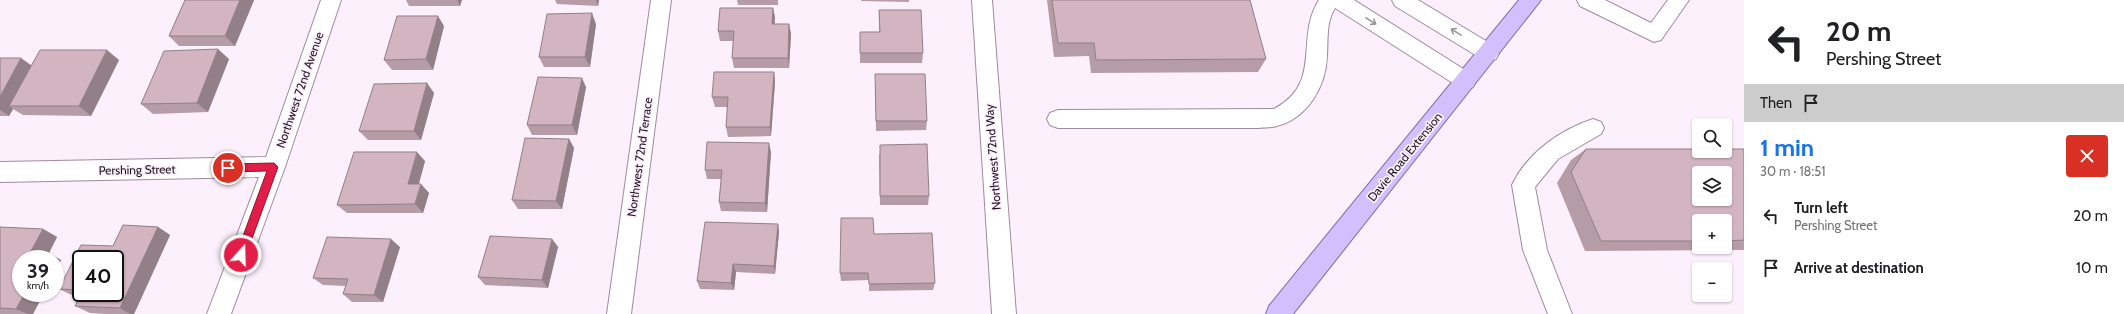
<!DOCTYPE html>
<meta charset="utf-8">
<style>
body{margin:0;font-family:Cabin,sans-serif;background:#f2f2f2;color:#202124;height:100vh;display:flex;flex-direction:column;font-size:15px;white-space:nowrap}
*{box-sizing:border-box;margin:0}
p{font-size:13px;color:#757577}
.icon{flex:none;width:22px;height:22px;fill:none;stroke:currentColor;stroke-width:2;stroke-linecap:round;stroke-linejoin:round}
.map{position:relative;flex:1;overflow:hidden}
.panel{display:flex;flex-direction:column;background:#fff;width:380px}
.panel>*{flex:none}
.top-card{background:#fff;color:#202124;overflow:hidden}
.fabs{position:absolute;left:1692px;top:118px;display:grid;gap:8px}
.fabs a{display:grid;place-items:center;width:40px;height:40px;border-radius:4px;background:#fff;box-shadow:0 1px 3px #0004;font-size:20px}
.speed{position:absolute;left:12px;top:250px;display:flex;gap:8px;font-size:20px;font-weight:700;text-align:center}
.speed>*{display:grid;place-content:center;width:52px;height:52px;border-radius:50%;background:#fff;box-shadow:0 1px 3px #0004;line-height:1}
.speed small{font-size:10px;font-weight:400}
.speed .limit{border:2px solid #111;border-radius:6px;background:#fff;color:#111}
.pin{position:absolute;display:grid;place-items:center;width:34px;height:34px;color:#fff;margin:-17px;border:2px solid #fff;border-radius:50%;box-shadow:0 1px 4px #0007}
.me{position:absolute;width:44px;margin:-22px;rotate:20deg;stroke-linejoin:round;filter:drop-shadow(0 0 3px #0008)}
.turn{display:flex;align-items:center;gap:14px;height:84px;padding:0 16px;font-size:18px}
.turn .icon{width:52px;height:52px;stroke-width:2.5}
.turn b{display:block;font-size:28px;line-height:34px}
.then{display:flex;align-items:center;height:38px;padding:0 16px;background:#0003;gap:8px;font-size:15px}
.round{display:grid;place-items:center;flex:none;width:42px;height:42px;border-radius:4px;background:#f2f2f2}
.overview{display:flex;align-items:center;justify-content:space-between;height:68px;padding:0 16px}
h1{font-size:24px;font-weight:700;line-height:30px;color:#1a73e8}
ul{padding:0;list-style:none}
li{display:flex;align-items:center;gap:12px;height:52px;padding:0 16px}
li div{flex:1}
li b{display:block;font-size:15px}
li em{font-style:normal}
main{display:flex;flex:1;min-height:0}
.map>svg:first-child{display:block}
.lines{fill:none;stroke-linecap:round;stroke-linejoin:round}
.minor-casing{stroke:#9e8b9f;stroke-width:2}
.major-casing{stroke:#8068ac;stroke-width:2}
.minor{fill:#fff;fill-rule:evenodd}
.major{fill:#d3bffb;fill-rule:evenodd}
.wall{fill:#b59ca6;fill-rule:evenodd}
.shaded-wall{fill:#937f87}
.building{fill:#d2b5c1;stroke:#937f87;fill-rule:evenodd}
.oneway{stroke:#99969a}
.route{fill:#e11d48;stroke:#92132f}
.labels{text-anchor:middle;stroke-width:3.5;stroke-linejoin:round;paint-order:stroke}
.street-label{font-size:12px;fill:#1d161e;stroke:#fcf0fd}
</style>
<main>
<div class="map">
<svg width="1744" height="314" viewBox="0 0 1744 314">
<rect width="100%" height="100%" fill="#fcf0fd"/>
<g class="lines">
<defs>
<g id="minor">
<polygon points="321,0 341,0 285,167 231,314 207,314 259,177 0,182 0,162 266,157"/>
<polygon points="651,0 671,0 631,314 607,314"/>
<polygon points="972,0 992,0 1016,314 992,314"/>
<path d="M1319,0h35l119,75 3,6 -3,6 -7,3 -7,-3 -124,-79c-9,14 -7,32 -8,48 -1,30 -19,62 -50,70 -6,2 -12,1 -18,2h-201l-8,-3 -3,-6 3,-6 8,-3 216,-1c50,-27 20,-70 45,-109z"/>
<polygon points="1392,0 1418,0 1496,47 1499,53 1496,59 1489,61 1482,59 1395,6"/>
<polygon points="1577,0 1605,0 1651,23 1668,0 1689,0 1661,40 1654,42 1580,6"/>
<path d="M1593,119l8,3 3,6 -3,6 -43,25 -23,28 12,63 25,64h-24l-25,-64 -11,-65c15,-32 48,-55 81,-66z"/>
</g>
<polygon id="major" points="1519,0 1541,0 1293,314 1266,314 1269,306"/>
</defs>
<!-- minor casing -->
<use href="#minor" class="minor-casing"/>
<!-- major casing -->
<use href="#major" class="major-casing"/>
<!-- minor -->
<use href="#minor" class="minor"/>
<!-- major -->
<use href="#major" class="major"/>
</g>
<!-- wall -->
<g class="wall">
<polygon points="185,0 254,0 235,46 179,46 169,36"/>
<polygon points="406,0 462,0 460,6 409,6"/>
<polygon points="555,0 599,0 598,6 557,4"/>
<polygon points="737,0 778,0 778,5 738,5"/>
<polygon points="861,0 909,0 909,2 861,1"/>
<polygon points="1047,0 1250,0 1266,59 1258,72 1091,73 1089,56 1054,57"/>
<polygon points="773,8 775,18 774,24 789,24 791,34 789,68 734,68 732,58 733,41 720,41 718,31"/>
<polygon points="879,10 923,53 922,63 860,63 860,32 879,32"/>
<polygon points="596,24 590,67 544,67 539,57"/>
<polygon points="444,26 433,70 392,70 384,60"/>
<polygon points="0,58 31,65 119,60 91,116 23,115 13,109 9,116 0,116"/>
<polygon points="229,59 208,112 153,114 141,104"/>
<polygon points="774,72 775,82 771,136 728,137 726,127 728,107 715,107 712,97"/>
<polygon points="875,84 927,121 926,130 876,131"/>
<polygon points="586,87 577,135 532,135 527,125"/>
<polygon points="434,93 421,140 368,140 359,131"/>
<polygon points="569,139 574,148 562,209 518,209 512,200"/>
<path d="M1586,149h158v101l-159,1 -28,-68 14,-23zM1699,221h26v26h-26z"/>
<polygon points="771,152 767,212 721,211 719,202 721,179 707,179 705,170"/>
<polygon points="879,154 929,196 928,205 880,205"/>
<polygon points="425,161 419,184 429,193 423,213 347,213 337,205"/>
<polygon points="778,224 779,232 775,274 736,272 734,290 700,289 697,281"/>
<path d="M123,225l35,2 12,8 -36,79h-29l-15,-1 -15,-7 5,-9 -6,-1 -15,-7 22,-44 32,1zM81,259h34v34h-34z"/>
<polygon points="0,227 43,229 57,237 49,253 61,260 33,314 0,314"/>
<polygon points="874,234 935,283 933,290 869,291 869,280 841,281 840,273"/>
<polygon points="552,239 558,247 548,288 485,285 478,277"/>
<polygon points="400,247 383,302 352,302 343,294 346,286 323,285 313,278"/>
</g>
<!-- shaded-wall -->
<g class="shaded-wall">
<polygon points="240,0 254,0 235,46 225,36"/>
<polygon points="457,0 462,0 460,6"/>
<polygon points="596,0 599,0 598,6"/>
<polygon points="773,8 775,18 774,35 772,24"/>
<polygon points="592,13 596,24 590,67 585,57"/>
<polygon points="438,16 444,26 433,70 426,59"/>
<polygon points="789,24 791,34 789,68 788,58"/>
<polygon points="218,49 229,59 208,112 197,103"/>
<polygon points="107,50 119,60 91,116 79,106"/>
<polygon points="21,58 35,68 9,106 13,109 9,116 0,110 0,97"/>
<polygon points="774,72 775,82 771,136 770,127"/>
<polygon points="582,78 586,87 577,135 572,125"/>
<polygon points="427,83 434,93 421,140 414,131"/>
<polygon points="569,139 574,148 562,209 556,201"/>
<polygon points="769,143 771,152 767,212 765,203"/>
<polygon points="417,152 425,161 416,193 408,184"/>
<polygon points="421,184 429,193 423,213 415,204"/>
<polygon points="778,224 779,232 775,274 774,266"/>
<polygon points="158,227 170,235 134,314 130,314 120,308"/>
<polygon points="43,229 57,237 49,253 61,260 55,272 55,259 43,259 31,251"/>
<polygon points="391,239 400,247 383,302 374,295"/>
<polygon points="552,239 558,247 548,288 542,280"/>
<polygon points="733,264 736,272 734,290 731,283"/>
<polygon points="25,293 44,293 33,314 28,314 16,309"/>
</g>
<!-- building -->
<g class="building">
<polygon points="185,0 240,0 225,36 169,36"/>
<polygon points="1052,0 1250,0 1266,59 1096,60 1094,43 1058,43"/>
<polygon points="720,8 773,8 772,24 789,24 788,58 732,58 734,31 718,31"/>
<polygon points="879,10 921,10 923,53 860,53 860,32 880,32"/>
<polygon points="592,13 585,57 539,57 547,14"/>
<polygon points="397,16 438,16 426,59 384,60"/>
<polygon points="218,49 197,103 141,104 164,51"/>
<polygon points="40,50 107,50 79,106 9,106"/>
<polygon points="0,58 21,58 0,97"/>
<polygon points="714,72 774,72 770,127 726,127 728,97 712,97"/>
<polygon points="875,74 925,74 927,121 876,121"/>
<polygon points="538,77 582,78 572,125 527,125"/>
<polygon points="427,83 414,131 359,131 374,84"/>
<polygon points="525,138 569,139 556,201 512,200"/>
<polygon points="707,142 769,143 765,203 719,202 722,170 705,170"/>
<polygon points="927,144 929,196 880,196 880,145"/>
<path d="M1586,149h113v2h26v-2h19v91l-19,1v-20h-26v20h-98l-30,-69zM1699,173h26v26h-26z"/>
<polygon points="354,152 417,152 408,184 421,184 415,204 337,205"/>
<polygon points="841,218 873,218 874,234 932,233 935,283 869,284 868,273 840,273"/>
<polygon points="705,222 778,224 774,266 733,264 731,283 697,281"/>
<polygon points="123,225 158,227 120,308 75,306 82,293 115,293 115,259 81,259 81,290 59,289 81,245 113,246"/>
<polygon points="0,227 43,229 31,251 47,252 43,259 21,259 21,293 25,293 16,309 0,308"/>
<polygon points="490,236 552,239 542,280 478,277"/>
<polygon points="327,237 391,239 374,295 343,294 348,279 313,278"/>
</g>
<!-- one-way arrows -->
<defs><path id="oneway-shaft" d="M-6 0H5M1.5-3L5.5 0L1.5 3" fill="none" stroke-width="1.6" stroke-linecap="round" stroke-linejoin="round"/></defs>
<g class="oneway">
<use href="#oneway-shaft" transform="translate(1371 21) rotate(32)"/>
<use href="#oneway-shaft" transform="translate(1456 32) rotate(-149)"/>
</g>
<!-- route -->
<polygon class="route" points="274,163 278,167 246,255 241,260 236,255 267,171 228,172 223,168 228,164"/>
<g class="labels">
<!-- street labels -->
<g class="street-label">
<text transform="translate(300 90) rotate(-71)" y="4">Northwest 72nd Avenue</text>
<text transform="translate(640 157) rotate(-82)" y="4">Northwest 72nd Terrace</text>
<text transform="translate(993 157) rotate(-94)" y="4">Northwest 72nd Way</text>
<text transform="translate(1405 157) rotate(-51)" y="4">Davie Road Extension</text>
<text transform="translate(137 170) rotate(-1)" y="4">Pershing Street</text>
</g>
</g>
</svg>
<div class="fabs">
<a><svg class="icon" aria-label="search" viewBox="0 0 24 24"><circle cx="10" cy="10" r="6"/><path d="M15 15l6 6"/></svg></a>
<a><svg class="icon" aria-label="layers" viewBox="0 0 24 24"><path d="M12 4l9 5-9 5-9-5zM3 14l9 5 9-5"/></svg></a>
<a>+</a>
<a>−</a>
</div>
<div class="speed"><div>39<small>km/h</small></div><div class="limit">40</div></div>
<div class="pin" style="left:228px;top:168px;background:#d93025"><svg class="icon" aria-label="arrive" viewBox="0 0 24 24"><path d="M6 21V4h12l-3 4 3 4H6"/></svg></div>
<svg class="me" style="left:241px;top:255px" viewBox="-20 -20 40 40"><circle r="17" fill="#e11d48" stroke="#fff" stroke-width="3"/><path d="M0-11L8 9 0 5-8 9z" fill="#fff"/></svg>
</div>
<section class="panel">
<div class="top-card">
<div class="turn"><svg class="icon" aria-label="left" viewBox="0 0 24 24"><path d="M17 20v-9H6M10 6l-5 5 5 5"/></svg><div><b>20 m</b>Pershing Street</div></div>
<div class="then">Then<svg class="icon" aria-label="arrive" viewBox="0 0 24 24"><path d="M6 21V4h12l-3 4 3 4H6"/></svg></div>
</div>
<div class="overview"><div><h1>1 min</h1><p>30 m · 18:51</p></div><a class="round" style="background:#d93025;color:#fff"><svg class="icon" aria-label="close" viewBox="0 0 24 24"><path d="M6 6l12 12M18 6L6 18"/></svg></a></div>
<ul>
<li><svg class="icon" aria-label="left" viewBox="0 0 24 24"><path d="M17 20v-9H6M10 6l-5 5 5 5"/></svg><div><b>Turn left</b><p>Pershing Street</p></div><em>20 m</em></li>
<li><svg class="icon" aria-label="arrive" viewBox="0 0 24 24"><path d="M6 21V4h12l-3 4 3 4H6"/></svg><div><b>Arrive at destination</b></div><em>10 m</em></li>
</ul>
</section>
</main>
